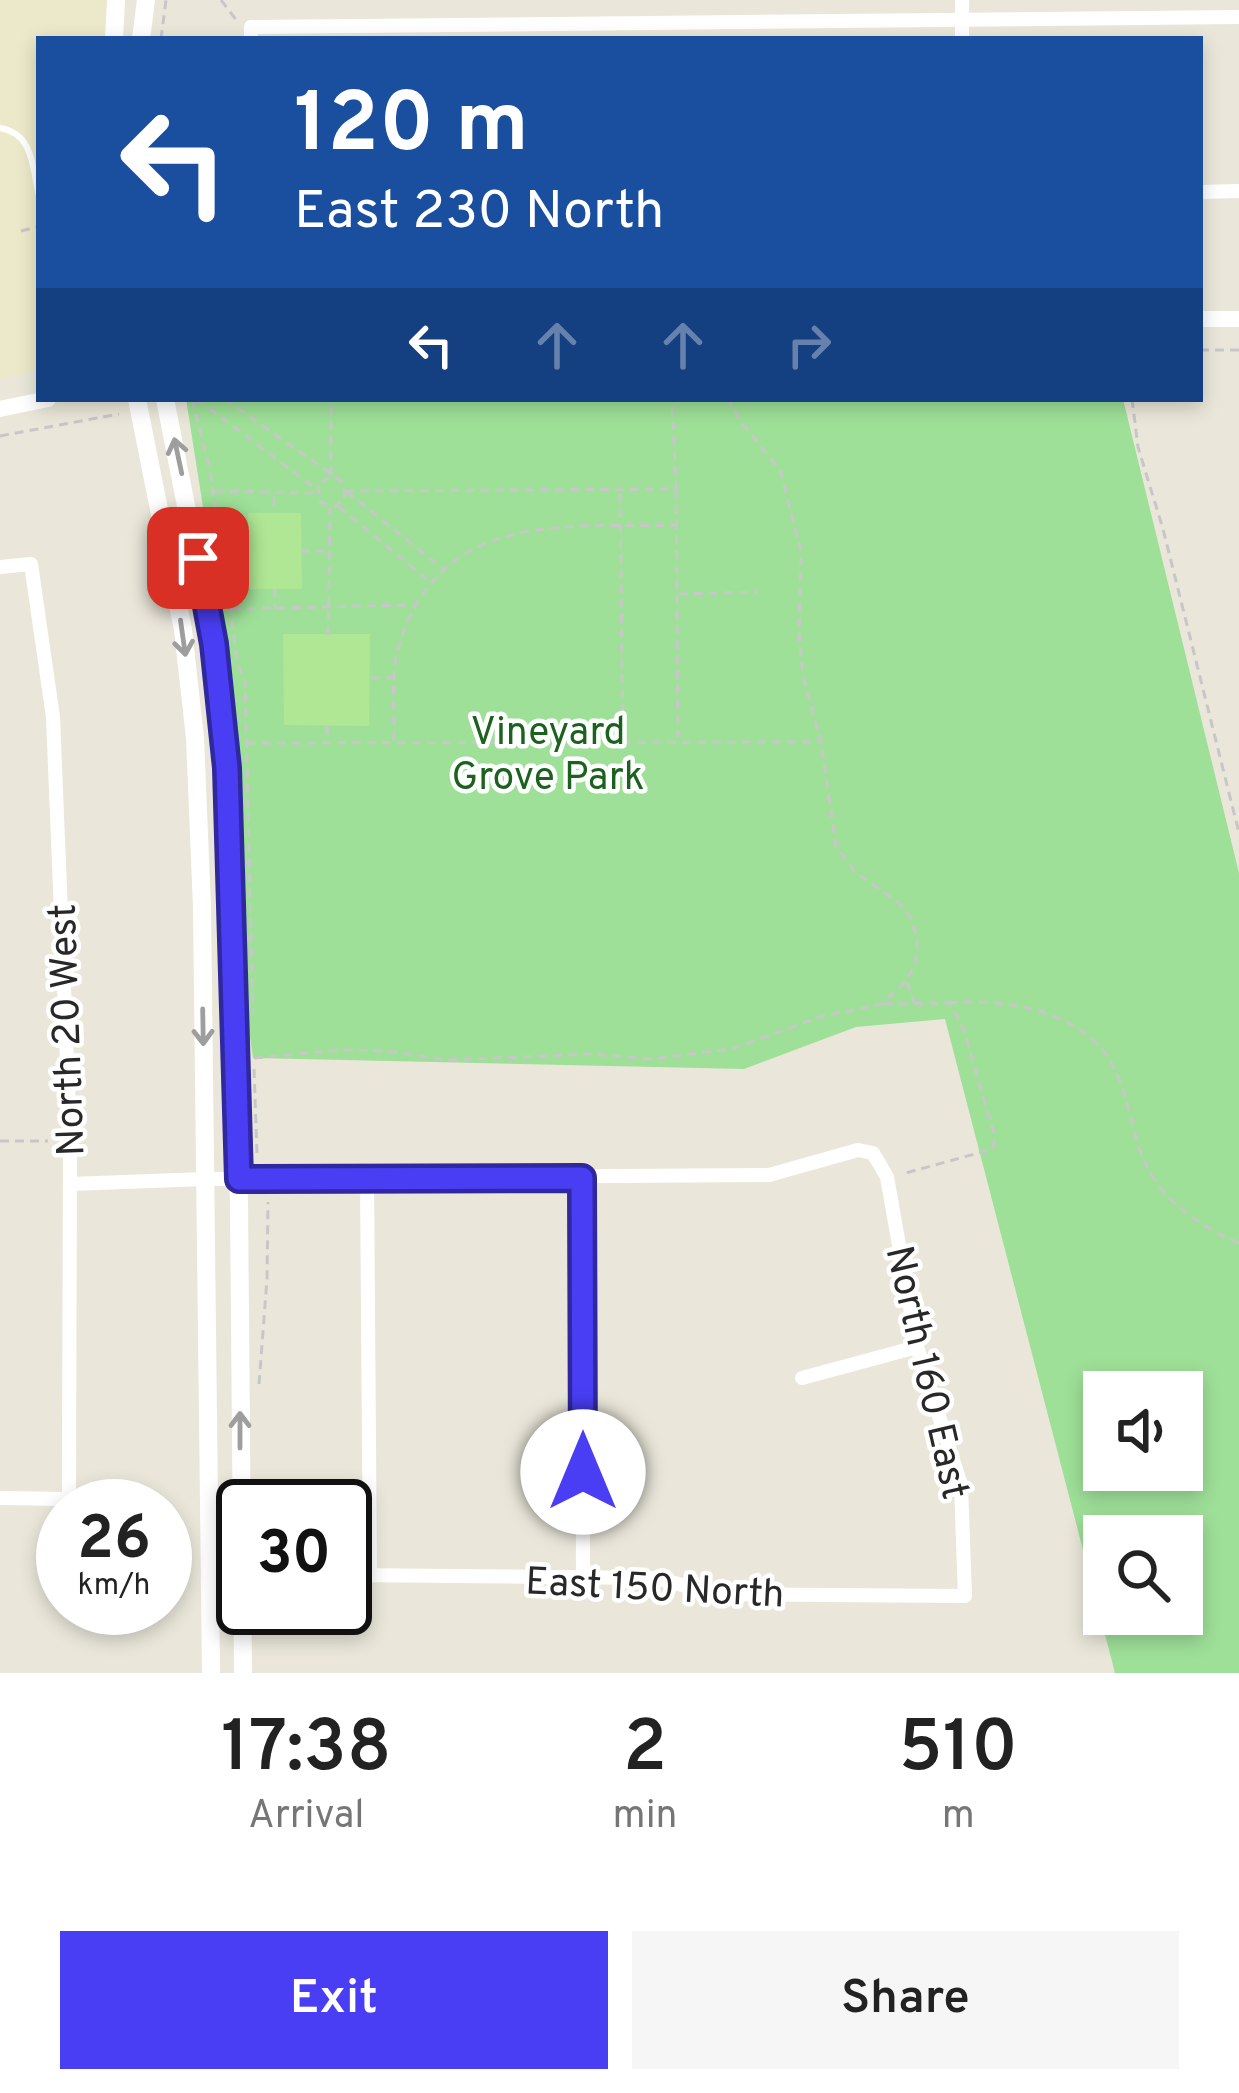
<!DOCTYPE html>
<style>
body{margin:0;font-family:Overpass,sans-serif;background:#f6f6f6;color:#222;height:100vh;display:flex;flex-direction:column;font-size:45px;white-space:nowrap}
*{box-sizing:border-box;margin:0}
p{font-size:39px;color:#767676}
.icon{flex:none;width:66px;height:66px;fill:none;stroke:currentColor;stroke-width:2;stroke-linecap:round;stroke-linejoin:round}
.map{position:relative;height:1673px;overflow:hidden}
.panel{display:flex;flex-direction:column;background:#fff;flex:1}
.panel>*{flex:none}
.top-card{position:absolute;left:36px;top:36px;width:1167px;height:366px;border-radius:0px;box-shadow:0 6px 18px #0003;background:#1a4fa0;color:#fff;overflow:hidden}
.buttons{position:absolute;left:1083px;top:1371px;display:grid;gap:24px}
.buttons a{display:grid;place-items:center;width:120px;height:120px;border-radius:0px;background:#fff;box-shadow:0 6px 18px #0003;font-size:60px}
.speed{position:absolute;left:36px;top:1479px;display:flex;gap:24px;font-size:60px;font-weight:700;text-align:center}
.speed>*{display:grid;place-content:center;width:156px;height:156px;border-radius:50%;background:#fff;box-shadow:0 6px 18px #0003;line-height:1}
.speed small{font-size:30px;font-weight:400}
.speed .limit{border:6px solid #111;border-radius:18px;background:#fff;color:#111}
.pin{position:absolute;display:grid;place-items:center;width:102px;height:102px;color:#fff;margin:-51px;border-radius:24px;box-shadow:0 6px 18px #0006}
.me{position:absolute;width:132px;margin:-66px;rotate:0deg;stroke-linejoin:round;filter:drop-shadow(0 0 9px #0008)}
.turn{display:flex;align-items:center;gap:42px;height:252px;padding:0 60px;font-size:54px}
.turn .icon{width:156px;height:156px;stroke-width:2.5}
.turn b{display:block;font-size:84px;line-height:102px}
.lanes{display:flex;align-items:center;height:114px;padding:0 60px;background:#0003;justify-content:center;gap:60px;direction:ltr}
.lanes .off{opacity:.35}
.eta{display:flex;justify-content:space-evenly;align-items:center;height:204px;text-align:center}
.eta b{font-size:72px;font-weight:600;line-height:84px}
.cta{display:flex;gap:24px;margin-top:auto;padding:24px 60px}
.cta a{flex:1;height:138px;border-radius:0px;background:#493ef3;color:#fff;font-size:48px;font-weight:600;line-height:138px;text-align:center}
.cta a+a{background:#f6f6f6;color:#222}
.map>svg:first-child{display:block}
.education{fill:#ece9ca}
.green{fill:#9ee098;fill-rule:evenodd}
.pitch{fill:#afe794}
.lines{fill:none;stroke-linecap:round;stroke-linejoin:round}
.path{stroke:#c7c7c7;stroke-width:3;stroke-dasharray:9 6;stroke-linecap:butt}
.service{stroke:#fff;stroke-width:6}
.minor{stroke:#fff;stroke-width:14}
.tertiary{stroke:#fff;stroke-width:16}
.secondary{stroke:#fff;stroke-width:18}
.oneway{stroke:#9e9e9e}
.route-casing{stroke:#2f289e;stroke-width:30}
.route{stroke:#493ef3;stroke-width:21}
.labels{text-anchor:middle;stroke-width:9;stroke-linejoin:round;paint-order:stroke}
.park-label{font-size:39px;fill:#1c621f;stroke:#fff}
.street-label{font-size:39px;fill:#282828;stroke:#fff}
</style>
<div class="map">
<svg width="1239" height="1673" viewBox="0 0 1239 1673">
<rect width="100%" height="100%" fill="#eae7da"/>
<!-- education -->
<polygon class="education" points="0,0 117,0 114,39 39,39 39,370 0,379"/>
<!-- green -->
<path class="green" d="M186,399h937l116,474v800h-124l-170,-654 -89,8 -112,42 -491,-11 -13,-91 -5,-197 -10,-123zM1104,1392h78v78h-78zM1104,1536h78v78h-78z"/>
<!-- pitch -->
<g class="pitch">
<polygon points="248,513 301,513 302,589 249,589"/>
<polygon points="283,634 370,634 369,726 284,725"/>
</g>
<g class="lines">
<!-- path -->
<g class="path">
<polyline points="221,0 237,21"/>
<polyline points="161,39 166,0"/>
<polyline points="21,231 36,227"/>
<polyline points="1200,350 1239,350"/>
<polyline points="192,399 210,471 238,665 245,682 253,1011"/>
<polyline points="197,399 315,488"/>
<polyline points="225,399 341,481 345,495 337,506 320,502 318,484 331,476"/>
<polyline points="1132,399 1138,447 1163,529 1239,833"/>
<polyline points="0,436 119,414"/>
<polyline points="331,475 331,399"/>
<polyline points="676,490 678,738"/>
<polyline points="215,491 313,493"/>
<polyline points="345,491 676,489 672,399"/>
<polyline points="347,492 442,568"/>
<polyline points="620,494 623,740"/>
<polyline points="274,497 274,512"/>
<polyline points="339,507 429,581"/>
<polyline points="301,551 327,551"/>
<polyline points="275,589 275,609"/>
<polyline points="679,594 757,592"/>
<polyline points="232,609 414,605"/>
<polyline points="328,635 330,508"/>
<polyline points="371,678 393,678"/>
<polyline points="327,726 327,742"/>
<path d="M394,740c0,-24 -2,-50 1,-74 2,-22 11,-42 21,-61 53,-94 169,-77 261,-80"/>
<polyline points="247,743 820,742"/>
<polyline points="907,982 914,1002"/>
<path d="M949,1003c55,-5 134,7 163,61 18,32 19,72 36,105 18,34 56,60 91,74"/>
<polyline points="884,1004 949,1003 962,1024 995,1137 993,1149 902,1174"/>
<polyline points="254,1058 341,1050 387,1051 447,1060 593,1054 650,1059 731,1049 820,1017 882,1004 907,980 916,961 917,937 910,917 898,902 855,872 836,846 821,742 803,677 799,633 801,553 781,472 740,420 728,399"/>
<polyline points="254,1069 257,1155"/>
<polyline points="0,1141 48,1141"/>
<polyline points="259,1384 267,1279 268,1202"/>
</g>
<!-- service -->
<path class="service" d="M0,128c34,6 32,39 39,68"/>
<!-- minor -->
<g class="minor">
<polyline points="962,0 962,39"/>
<polyline points="251,39 251,27 1239,17"/>
<polyline points="1200,192 1239,191"/>
<polyline points="0,567 31,564 53,717 70,1134 69,1499 0,1498"/>
<polyline points="367,1178 370,1576"/>
<polyline points="582,1178 583,1579"/>
<polyline points="70,1184 205,1179 769,1175 858,1150 873,1153 887,1177 917,1347 961,1485 965,1596 715,1594 656,1578 345,1575"/>
<polyline points="802,1378 917,1347"/>
</g>
<!-- tertiary -->
<g class="tertiary">
<polyline points="1200,319 1239,319"/>
<polyline points="0,409 48,399"/>
</g>
<!-- secondary -->
<g class="secondary">
<polyline points="114,39 116,0"/>
<polyline points="141,39 146,0"/>
<polyline points="137,399 183,630 195,738 202,907 211,1673"/>
<polyline points="165,399 213,643 227,768 239,1203 243,1673"/>
</g>
</g>
<!-- one-way arrows -->
<defs><path id="oneway-shaft" d="M-6 0H5M1.5-3L5.5 0L1.5 3" fill="none" stroke-width="1.6" stroke-linecap="round" stroke-linejoin="round" transform="scale(3)"/></defs>
<g class="oneway">
<use href="#oneway-shaft" transform="translate(178 456) rotate(-102)"/>
<use href="#oneway-shaft" transform="translate(183 638) rotate(82)"/>
<use href="#oneway-shaft" transform="translate(203 1027) rotate(89)"/>
<use href="#oneway-shaft" transform="translate(240 1430) rotate(-90)"/>
</g>
<g class="lines">
<defs>
<polyline id="route" points="198,558 214,644 227,768 239,1179 582,1178 583,1472"/>
</defs>
<!-- route casing -->
<use href="#route" class="route-casing"/>
<!-- route -->
<use href="#route" class="route"/>
</g>
<g class="labels">
<!-- park labels -->
<g class="park-label">
<text x="548" y="744">Vineyard<tspan x="548" dy="45">Grove Park</tspan></text>
</g>
<!-- street labels -->
<g class="street-label">
<text transform="translate(65 1030) rotate(-92)" y="14">North 20 West</text>
<text transform="translate(929 1372) rotate(77)" y="14">North 160 East</text>
<text transform="translate(655 1586) rotate(3)" y="14">East 150 North</text>
</g>
</g>
</svg>
<div class="buttons">
<a><svg class="icon" aria-label="sound" viewBox="0 0 24 24"><path d="M4 9h4l5-4v14l-5-4H4zM17 9q2 3 0 6"/></svg></a>
<a><svg class="icon" aria-label="search" viewBox="0 0 24 24"><circle cx="10" cy="10" r="6"/><path d="M15 15l6 6"/></svg></a>
</div>
<div class="speed"><div>26<small>km/h</small></div><div class="limit">30</div></div>
<div class="pin" style="left:198px;top:558px;background:#d93025"><svg class="icon" aria-label="arrive" viewBox="0 0 24 24"><path d="M6 21V4h12l-3 4 3 4H6"/></svg></div>
<svg class="me" style="left:583px;top:1472px" viewBox="-20 -20 40 40"><circle r="19" fill="#fff"/><path d="M0-13L10 11 0 6-10 11z" fill="#493ef3"/></svg>
<div class="top-card">
<div class="turn"><svg class="icon" aria-label="left" viewBox="0 0 24 24"><path d="M17 20v-9H6M10 6l-5 5 5 5"/></svg><div><b>120 m</b>East 230 North</div></div>
<div class="lanes"><svg class="icon" aria-label="left" viewBox="0 0 24 24"><path d="M17 20v-9H6M10 6l-5 5 5 5"/></svg><svg class="icon off" aria-label="ahead" viewBox="0 0 24 24"><path d="M12 20V5M6 11l6-6 6 6"/></svg><svg class="icon off" aria-label="ahead" viewBox="0 0 24 24"><path d="M12 20V5M6 11l6-6 6 6"/></svg><svg class="icon off" aria-label="right" viewBox="0 0 24 24"><path d="M7 20v-9h11M14 6l5 5-5 5"/></svg></div>
</div>
</div>
<section class="panel">
<div class="eta">
<div><b>17:38</b><p>Arrival</p></div>
<div><b>2</b><p>min</p></div>
<div><b>510</b><p>m</p></div>
</div>
<div class="cta"><a>Exit</a><a>Share</a></div>
</section>
